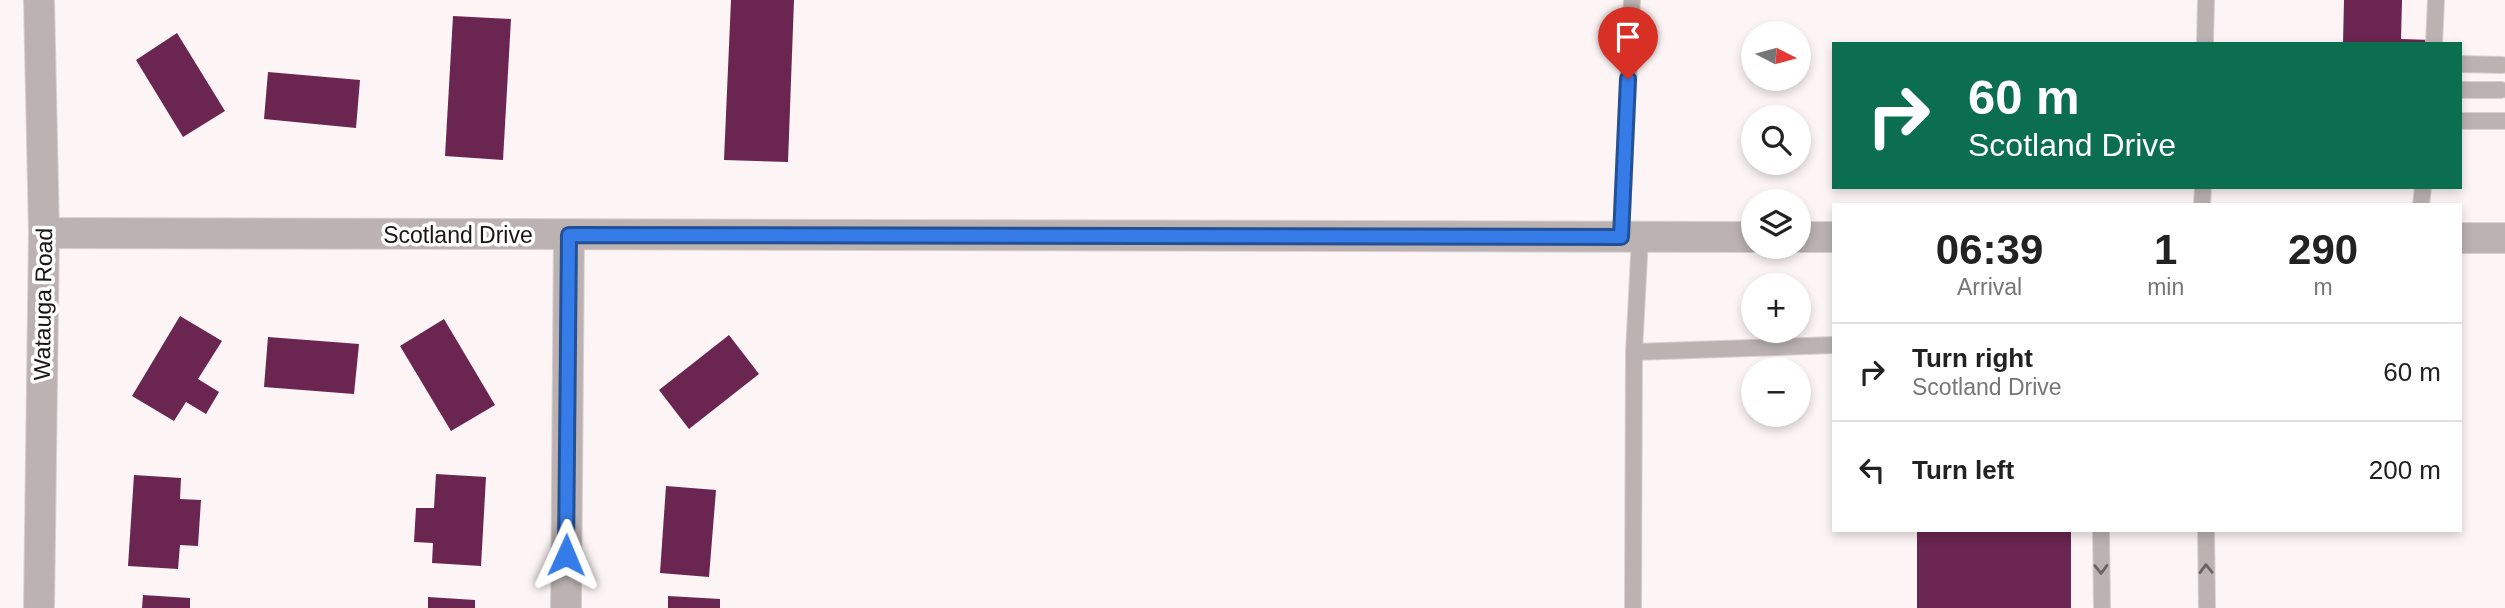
<!DOCTYPE html>
<meta charset="utf-8">
<style>
body{margin:0;font-family:Helvetica,sans-serif;background:#f6f6f6;color:#222;height:100vh;display:flex;flex-direction:column;font-size:26px;white-space:nowrap}
*{box-sizing:border-box;margin:0}
p{font-size:23px;color:#767676}
.icon{flex:none;width:38px;height:38px;fill:none;stroke:currentColor;stroke-width:2;stroke-linecap:round;stroke-linejoin:round}
.map{position:relative;flex:1;overflow:hidden}
.details{position:absolute;left:1832px;top:203px;width:630px;height:329px;display:flex;flex-direction:column;background:#fff;border-radius:0px;box-shadow:0 4px 10px #0003}
.details>*{flex:none}
.banner{position:absolute;left:1832px;top:42px;width:630px;height:147px;border-radius:0px;box-shadow:0 4px 10px #0003;background:#0b6e4f;color:#fff;overflow:hidden}
.needle{width:46px;rotate:96deg}
.buttons{position:absolute;left:1741px;top:21px;display:grid;gap:14px}
.buttons a{display:grid;place-items:center;width:70px;height:70px;border-radius:50%;background:#fff;box-shadow:0 4px 10px #0003;font-size:35px}
.pin{position:absolute;display:grid;place-items:center;width:60px;height:60px;color:#fff;margin:-72px -30px;border-radius:50% 50% 50% 0;rotate:-45deg;box-shadow:0 0 7px #0007}
.pin .icon{rotate:45deg}
.me{position:absolute;width:77px;margin:-38px;rotate:1deg;stroke-linejoin:round;filter:drop-shadow(0 0 5px #0008)}
.turn{display:flex;align-items:center;gap:24px;height:147px;padding:0 21px;font-size:32px}
.turn .icon{width:91px;height:91px;stroke-width:2.5}
.turn b{display:block;font-size:49px;line-height:60px}
.eta{display:flex;justify-content:space-evenly;align-items:center;height:119px;text-align:center}
.eta b{font-size:42px;font-weight:700;line-height:49px}
ul{padding:0;list-style:none}
li{display:flex;align-items:center;gap:21px;height:98px;padding:0 21px;border-top:2px solid #e0e0e0}
li div{flex:1}
li b{display:block;font-size:26px}
li em{font-style:normal}
.map>svg:first-child{display:block}
.building{fill:#6a2550}
.lines{fill:none;stroke-linecap:round;stroke-linejoin:round}
.service-casing{stroke:#d8d0d1;stroke-width:18}
.minor-casing{stroke:#d8d0d1;stroke-width:32}
.service{stroke:#bbb2b1;stroke-width:16}
.minor{stroke:#bbb2b1;stroke-width:30}
.oneway{stroke:#6a6363}
.route-casing{stroke:#235197;stroke-width:18}
.route{stroke:#367ce9;stroke-width:12}
.labels{text-anchor:middle;stroke-width:7;stroke-linejoin:round;paint-order:stroke}
.street-label{font-size:23px;fill:#1a1415;stroke:#fff}
</style>
<div class="map">
<svg width="2505" height="608" viewBox="0 0 2505 608">
<rect width="100%" height="100%" fill="#fcf4f5"/>
<!-- building -->
<g class="building">
<polygon points="731,0 794,0 788,162 724,160"/>
<polygon points="2344,0 2402,0 2401,39 2431,40 2431,44 2343,44"/>
<polygon points="453,16 511,19 503,160 445,156"/>
<polygon points="177,33 225,111 183,137 136,60"/>
<polygon points="268,72 360,80 356,128 264,119"/>
<polygon points="180,316 222,341 198,379 219,392 206,414 186,402 174,421 132,396"/>
<polygon points="444,319 495,405 451,431 400,346"/>
<polygon points="729,335 759,374 689,429 659,390"/>
<polygon points="268,337 359,344 354,394 264,387"/>
<polygon points="436,474 486,477 481,566 432,563 433,543 414,542 416,508 434,508"/>
<polygon points="134,475 181,478 180,499 201,500 198,546 180,545 178,569 128,566"/>
<polygon points="666,486 716,490 709,577 660,573"/>
<rect x="1917" y="530" width="154" height="78"/>
<polygon points="143,595 190,598 190,608 142,608"/>
<polygon points="668,596 720,599 720,608 668,608"/>
<polygon points="428,597 475,600 475,608 428,608"/>
</g>
<g class="lines">
<defs>
<g id="service">
<polyline points="2205,44 2206,0"/>
<polyline points="2434,44 2436,0"/>
<polyline points="2460,64 2502,65"/>
<polyline points="2460,90 2501,90"/>
<polyline points="2460,121 2505,121"/>
<polyline points="2202,205 2203,187"/>
<polyline points="2421,205 2423,187"/>
<polyline points="1621,237 1632,0"/>
<polyline points="1640,237 1634,352 1834,345"/>
<polyline points="2101,530 2102,608"/>
<polyline points="2206,530 2207,608"/>
<polyline points="1633,608 1634,352"/>
</g>
<g id="minor">
<polyline points="44,233 1754,237"/>
<polyline points="1799,237 1834,237"/>
<polyline points="2460,238 2505,238"/>
<polyline points="39,608 44,233 39,0"/>
<polyline points="566,608 569,235"/>
</g>
</defs>
<!-- service casing -->
<use href="#service" class="service-casing"/>
<!-- minor casing -->
<use href="#minor" class="minor-casing"/>
<!-- service -->
<use href="#service" class="service"/>
<!-- minor -->
<use href="#minor" class="minor"/>
</g>
<!-- one-way arrows -->
<defs><path id="oneway-chevron" d="M-2-3.5L2.5 0L-2 3.5" fill="none" stroke-width="1.6" stroke-linecap="round" stroke-linejoin="round" transform="scale(1.75)"/></defs>
<g class="oneway">
<use href="#oneway-chevron" transform="translate(2101 569) rotate(89)"/>
<use href="#oneway-chevron" transform="translate(2206 569) rotate(-91)"/>
</g>
<g class="lines">
<defs>
<polyline id="route" points="566,555 569,235 1621,237 1628,79"/>
</defs>
<!-- route casing -->
<use href="#route" class="route-casing"/>
<!-- route -->
<use href="#route" class="route"/>
</g>
<g class="labels">
<!-- street labels -->
<g class="street-label">
<text x="458" y="243">Scotland Drive</text>
<text transform="translate(43 304) rotate(-89)" y="8">Watauga Road</text>
</g>
</g>
</svg>
<div class="buttons">
<a><svg class="needle" viewBox="-14 -14 28 28"><path d="M0-13l5 13h-10z" fill="#e53935"/><path d="M0 13l5-13h-10z" fill="#767676"/></svg></a>
<a><svg class="icon" aria-label="search" viewBox="0 0 24 24"><circle cx="10" cy="10" r="6"/><path d="M15 15l6 6"/></svg></a>
<a><svg class="icon" aria-label="layers" viewBox="0 0 24 24"><path d="M12 4l9 5-9 5-9-5zM3 14l9 5 9-5"/></svg></a>
<a>+</a>
<a>−</a>
</div>
<div class="pin" style="left:1628px;top:79px;background:#d93025"><svg class="icon" aria-label="arrive" viewBox="0 0 24 24"><path d="M6 21V4h12l-3 4 3 4H6"/></svg></div>
<svg class="me" style="left:566px;top:555px" viewBox="-20 -20 40 40"><path d="M0-17L14 15 0 8-14 15z" fill="#367ce9" stroke="#fff" stroke-width="4"/></svg>
<div class="banner">
<div class="turn"><svg class="icon" aria-label="right" viewBox="0 0 24 24"><path d="M7 20v-9h11M14 6l5 5-5 5"/></svg><div><b>60 m</b>Scotland Drive</div></div>
</div>
<section class="details">
<div class="eta">
<div><b>06:39</b><p>Arrival</p></div>
<div><b>1</b><p>min</p></div>
<div><b>290</b><p>m</p></div>
</div>
<ul>
<li><svg class="icon" aria-label="right" viewBox="0 0 24 24"><path d="M7 20v-9h11M14 6l5 5-5 5"/></svg><div><b>Turn right</b><p>Scotland Drive</p></div><em>60 m</em></li>
<li><svg class="icon" aria-label="left" viewBox="0 0 24 24"><path d="M17 20v-9H6M10 6l-5 5 5 5"/></svg><div><b>Turn left</b></div><em>200 m</em></li>
</ul>
</section>
</div>
